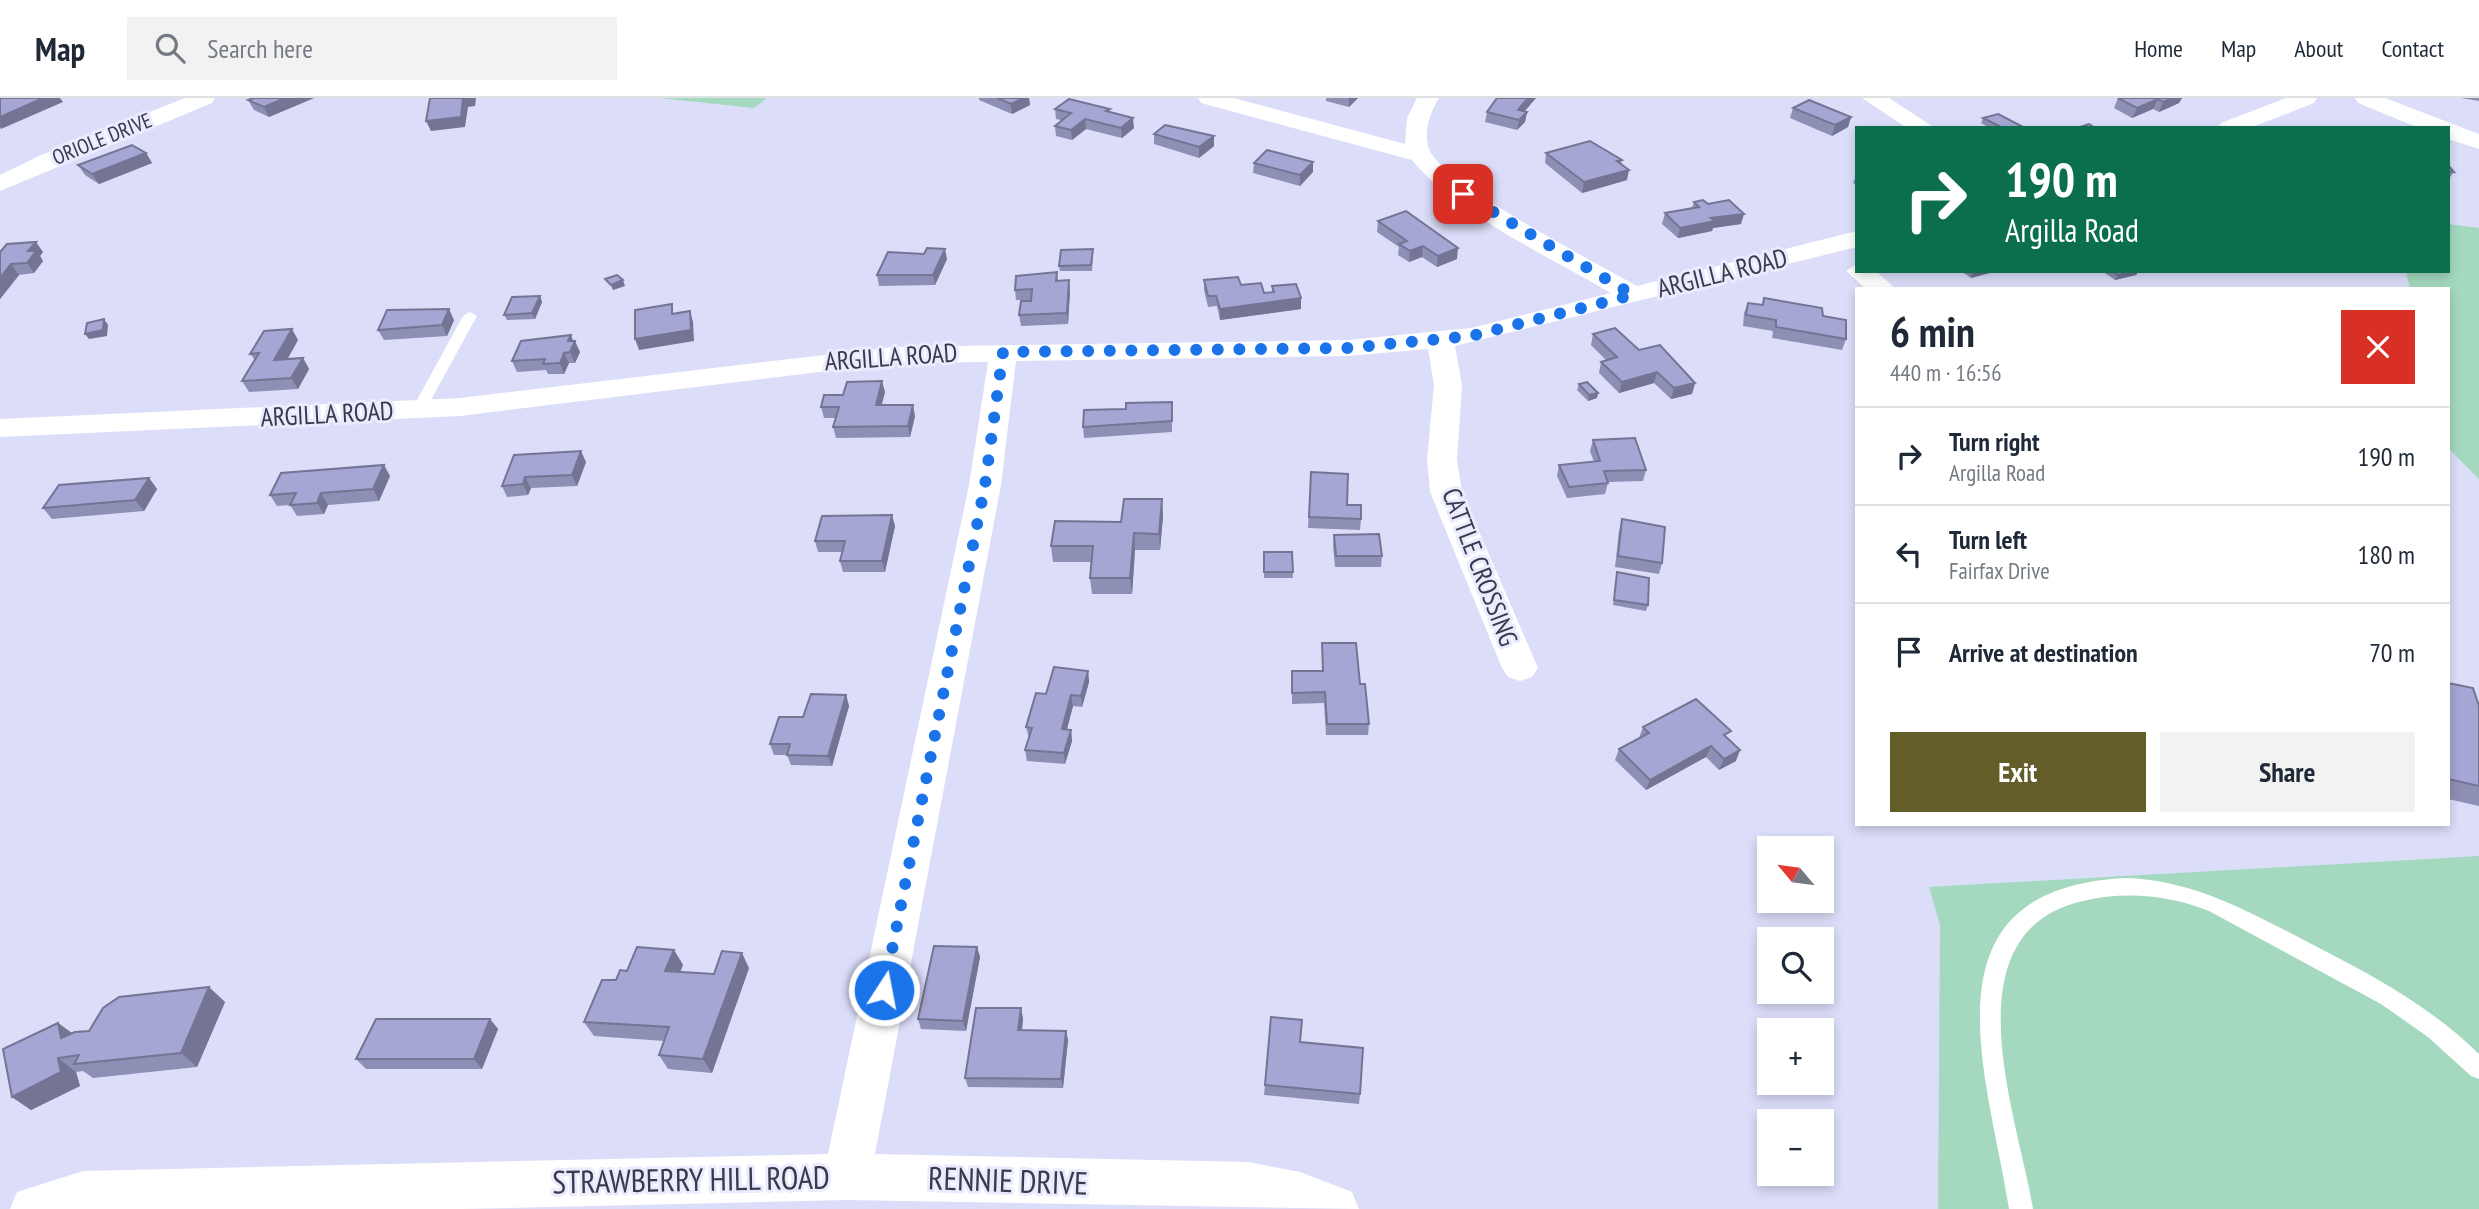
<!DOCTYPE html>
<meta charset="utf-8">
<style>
body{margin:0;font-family:"PT Sans Narrow",sans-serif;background:#f2f2f3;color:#1f2937;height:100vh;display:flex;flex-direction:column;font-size:26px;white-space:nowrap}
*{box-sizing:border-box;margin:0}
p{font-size:23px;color:#747a83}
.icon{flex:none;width:38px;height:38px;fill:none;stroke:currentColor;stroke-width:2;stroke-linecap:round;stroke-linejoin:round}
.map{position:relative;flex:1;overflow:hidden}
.sheet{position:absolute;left:1855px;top:189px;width:595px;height:539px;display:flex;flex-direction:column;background:#fff;border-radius:0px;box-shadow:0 4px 10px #0003}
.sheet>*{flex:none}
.banner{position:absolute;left:1855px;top:28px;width:595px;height:147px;border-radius:0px;box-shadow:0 4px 10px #0003;background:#0b6e4f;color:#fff;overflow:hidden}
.needle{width:46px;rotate:299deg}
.tools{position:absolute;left:1757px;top:738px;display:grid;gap:14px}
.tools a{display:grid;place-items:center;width:77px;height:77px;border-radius:0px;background:#fff;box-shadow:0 4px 10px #0003;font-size:35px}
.pin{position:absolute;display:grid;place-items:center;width:60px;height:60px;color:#fff;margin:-30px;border-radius:14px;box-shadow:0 4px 10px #0006}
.me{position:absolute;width:77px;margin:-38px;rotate:11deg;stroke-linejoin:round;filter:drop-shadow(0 0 5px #0008)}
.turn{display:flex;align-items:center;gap:24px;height:147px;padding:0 35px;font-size:32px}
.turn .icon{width:91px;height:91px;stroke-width:2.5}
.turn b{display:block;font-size:49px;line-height:60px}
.round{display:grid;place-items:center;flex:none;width:74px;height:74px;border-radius:0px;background:#f2f2f3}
.summary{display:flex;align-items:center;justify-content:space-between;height:119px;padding:0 35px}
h1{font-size:42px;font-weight:800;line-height:52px}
.action{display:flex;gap:14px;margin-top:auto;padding:14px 35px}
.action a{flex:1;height:80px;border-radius:0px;background:#635d2a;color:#fff;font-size:28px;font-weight:800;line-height:80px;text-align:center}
.action a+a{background:#f2f2f3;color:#1f2937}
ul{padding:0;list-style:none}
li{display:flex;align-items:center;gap:21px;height:98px;padding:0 35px;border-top:2px solid #e0e1e3}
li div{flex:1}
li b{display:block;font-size:26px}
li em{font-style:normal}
header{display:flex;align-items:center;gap:42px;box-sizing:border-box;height:98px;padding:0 35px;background:#fff;border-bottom:2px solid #e0e1e3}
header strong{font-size:33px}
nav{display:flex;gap:38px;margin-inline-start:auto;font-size:24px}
.search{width:490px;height:63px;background:#f2f2f3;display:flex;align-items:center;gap:18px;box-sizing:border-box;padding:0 24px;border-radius:0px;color:#747a83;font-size:26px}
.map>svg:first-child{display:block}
.green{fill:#a4d9bf}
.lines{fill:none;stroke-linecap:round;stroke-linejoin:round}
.service{fill:#fff;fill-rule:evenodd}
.minor{fill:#fff;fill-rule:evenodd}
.wall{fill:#8e8fb5}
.shaded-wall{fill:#747494}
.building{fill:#a5a6d3;stroke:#747494;stroke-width:2}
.route{stroke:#1a73e8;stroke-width:12;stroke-dasharray:0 21.6}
.labels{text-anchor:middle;stroke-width:6;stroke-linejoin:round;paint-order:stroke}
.far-street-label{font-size:21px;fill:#3a3a4d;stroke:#eaebfe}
.street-label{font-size:26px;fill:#3a3a4d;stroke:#eaebfe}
.near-street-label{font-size:32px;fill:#3a3a4d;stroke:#eaebfe}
</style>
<header>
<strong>Map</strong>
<div class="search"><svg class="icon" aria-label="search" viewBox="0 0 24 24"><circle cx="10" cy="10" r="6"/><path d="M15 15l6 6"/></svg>Search here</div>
<nav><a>Home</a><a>Map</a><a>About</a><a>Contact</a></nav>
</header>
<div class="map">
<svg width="2479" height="1111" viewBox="0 0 2479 1111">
<rect width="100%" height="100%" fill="#dcddf9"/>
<!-- green -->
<g class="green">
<polygon points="659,0 767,0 754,10"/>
<polygon points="2448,126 2479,130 2479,381 2448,350 2448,191 2410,191 2406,173 2448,173"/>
<polygon points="2479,758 2479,1111 1938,1111 1940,827 1929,789"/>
</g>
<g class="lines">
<!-- service -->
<g class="service">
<polygon points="470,214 477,218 426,311 424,314 414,314 412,311 463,218"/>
<path d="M2125,780c67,2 118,31 175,60 64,33 127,65 179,116v25l-8,-3 -43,-39 -47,-33 -172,-93c-40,-16 -84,-20 -126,-10 -137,31 -65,216 -50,308h-24c-21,-135 -93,-320 116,-331z"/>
</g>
<!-- minor -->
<g class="minor">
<polygon points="185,0 215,0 212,5 0,93 0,77 41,57"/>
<path d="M1198,0h36l171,46 2,-26 10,-20h22c-9,15 -16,34 -10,51 12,34 171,116 208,137l220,-55v16l-402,99 7,39 -5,74 5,33 76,176 -6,9 -12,4 -12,-4 -6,-9 -72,-176 -3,-33 7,-74 -6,-36 -80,7 -332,5 -15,124 -126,669 373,8 52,10 52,20 7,17 -512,-9 -384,9h-453l7,-17 66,-21 745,-17 141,-669 19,-123 -96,1 -432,53 -460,21v-18l460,-21 432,-51 456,-7 123,-12 140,-35c-61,-36 -155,-79 -199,-133l-211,-57z"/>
<polygon points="1862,0 1889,0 1935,30 1907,30"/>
<polygon points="2286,0 2317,0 2314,5 2250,30 2218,30 2221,25"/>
<polygon points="2355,0 2385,0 2479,36 2479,51 2448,41 2448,30 2419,30 2358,5"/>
<polygon points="1857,166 1857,173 1876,173 1896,191 1866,191 1846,173"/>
</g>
</g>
<!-- wall -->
<g class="wall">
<polygon points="314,0 269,19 254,12 248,2"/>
<polygon points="979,0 1029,0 1030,7 1012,16 979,2"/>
<polygon points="1326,0 1358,0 1349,9 1326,3"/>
<polygon points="1536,0 1524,13 1527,14 1525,24 1517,32 1485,24 1487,14"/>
<polygon points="2118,0 2182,0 2179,5 2159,14 2153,11 2132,20 2114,10"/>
<polygon points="2461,0 2479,0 2479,3"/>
<polygon points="1793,10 1851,19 1848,29 1832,38 1790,20"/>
<polygon points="1055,11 1110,14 1134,30 1122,40 1086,31 1072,42 1056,38 1055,28 1061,22 1056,21"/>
<polygon points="1983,20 2025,30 1990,30 1981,25"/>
<polygon points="1154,36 1214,48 1199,60 1154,46"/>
<polygon points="146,55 152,65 99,86 85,77 78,67"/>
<polygon points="1546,55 1622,62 1621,66 1627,82 1582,95 1545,65"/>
<polygon points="1254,65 1313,74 1300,88 1253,75"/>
<polygon points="2448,67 2454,74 2448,82"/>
<polygon points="1857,76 1857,87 1853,85"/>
<polygon points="1694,104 1708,106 1741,126 1713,130 1712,133 1678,140 1662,126 1665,115 1692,110"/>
<polygon points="1378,123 1457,161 1437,169 1422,159 1409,164 1398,157 1399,149 1377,134"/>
<polygon points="0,154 43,154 40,158 43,163 34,175 19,177 0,201"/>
<polygon points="924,156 947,161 935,187 879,188 877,177"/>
<polygon points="1093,157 1092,173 1060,173 1059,168"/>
<polygon points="1961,173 1997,173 1971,180"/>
<polygon points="2102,173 2139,173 2136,177 2115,182"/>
<polygon points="1057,174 1058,182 1070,193 1068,226 1021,228 1019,217 1031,202 1016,202 1015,192"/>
<polygon points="1204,182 1241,187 1264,195 1272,194 1272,188 1301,200 1301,211 1220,222 1217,208 1208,209 1204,192"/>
<polygon points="540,198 542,204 535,221 507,222 504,217"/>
<polygon points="1764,200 1823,218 1846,241 1842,252 1772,240 1773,233 1743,228 1744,215 1748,205 1762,207"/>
<polygon points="454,222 447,238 384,242 378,232"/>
<polygon points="1593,236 1639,252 1695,285 1692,296 1671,301 1654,285 1619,295 1599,275 1601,264 1606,262 1591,247"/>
<polygon points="298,242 287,261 303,260 309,271 298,291 249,294 242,283 255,262 250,256"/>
<polygon points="573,243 580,254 575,265 569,265 564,276 548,276 546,272 517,274 512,263"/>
<polygon points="1579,286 1598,295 1597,300 1588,303 1577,292"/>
<polygon points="885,294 881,307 915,318 910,339 836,340 833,329 836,320 824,320 821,309 843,297"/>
<polygon points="1172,304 1172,334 1084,340 1083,329 1126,311"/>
<polygon points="1593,342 1646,372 1643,383 1608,384 1608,385 1605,396 1567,400 1557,378 1559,367 1594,364 1590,353"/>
<polygon points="514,357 586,364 577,388 531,390 528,397 507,399 502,388"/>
<polygon points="1311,374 1347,407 1361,421 1360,432 1308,430"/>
<polygon points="390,378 379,403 328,407 324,416 297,418 290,407 277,408 270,397"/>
<polygon points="149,380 157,391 144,413 52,421 43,410"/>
<polygon points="1162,401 1163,418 1160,452 1135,452 1132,496 1092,496 1090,480 1091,464 1053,464 1051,448 1121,424"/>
<polygon points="1622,421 1662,465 1659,476 1615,469 1619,433"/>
<polygon points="895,428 885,474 843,474 840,463 843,454 818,454 815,443"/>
<polygon points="1334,437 1382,458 1381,469 1335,469 1333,448"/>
<polygon points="1264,454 1292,454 1293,480 1264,480"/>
<polygon points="1617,474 1648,507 1646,513 1613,507"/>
<polygon points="1322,545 1360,586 1369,626 1368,637 1326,637 1324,605 1292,606 1292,573 1322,573"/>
<polygon points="1088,573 1089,584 1082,609 1073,608 1067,631 1071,632 1072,643 1065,666 1027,663 1025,652 1029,640 1026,629 1046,596"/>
<polygon points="2448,585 2479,608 2479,708 2448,701"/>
<polygon points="846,597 849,608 832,668 791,667 787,657 774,657 770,646"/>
<polygon points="1643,629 1728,640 1736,663 1719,672 1706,659 1646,692 1615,662 1619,651 1639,640"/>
<polygon points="977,849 980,859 966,933 921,931 918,921"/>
<polygon points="674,852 683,867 680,874 714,876 749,870 712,975 668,971 659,957 664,943 594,938 584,924 616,882 627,873"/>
<polygon points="225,904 197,969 93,980 83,973 76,974 80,988 31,1012 12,999 58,925 72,935 89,933"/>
<polygon points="1023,920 1022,932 1066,933 1068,942 1063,990 968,989 965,980"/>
<polygon points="490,921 498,931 482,971 366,971 356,961"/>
<polygon points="1265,987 1360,996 1359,1006 1264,997"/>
</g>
<!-- shaded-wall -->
<g class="shaded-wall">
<polygon points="43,0 60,0 63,4 1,31 0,29 0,19"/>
<polygon points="285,0 314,0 269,19 264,9"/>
<polygon points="463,0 476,0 475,8 468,9 465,29 431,33 426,23"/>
<polygon points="1023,0 1029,0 1030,7 1012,16 1011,6"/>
<polygon points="1349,0 1358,0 1349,9"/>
<polygon points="1528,0 1536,0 1517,22 1518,12"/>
<polygon points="2173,0 2182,0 2179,5 2159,14 2163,4"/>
<polygon points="2158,1 2153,11 2132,20 2137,10"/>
<polygon points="1527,14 1525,24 1517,32 1519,22"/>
<polygon points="1851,19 1848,29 1832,38 1835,27"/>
<polygon points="1133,20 1134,30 1122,40 1121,30"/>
<polygon points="1085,21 1086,31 1072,42 1071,32"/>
<polygon points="1214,38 1214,48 1199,60 1199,49"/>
<polygon points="146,55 152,65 99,86 92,76"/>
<polygon points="1313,64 1313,74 1300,88 1300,77"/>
<polygon points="1629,72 1627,82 1582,95 1584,84"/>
<polygon points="1744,116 1741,126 1713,130 1712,133 1678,140 1680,130 1711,120"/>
<polygon points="36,144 43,154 40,158 43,163 34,175 27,165 28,153"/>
<polygon points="1423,148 1422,159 1409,164 1410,153"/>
<polygon points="1458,150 1457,161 1437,169 1438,158"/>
<polygon points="945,151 947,161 935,187 933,177"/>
<polygon points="11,166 19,177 0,201 0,180"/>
<polygon points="1973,173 1997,173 1971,180"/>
<polygon points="2134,173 2139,173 2136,177 2115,182 2118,177"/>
<polygon points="623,182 625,188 613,192 611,187"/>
<polygon points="1069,182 1070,193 1068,226 1067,215"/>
<polygon points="540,198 542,204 535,221 532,215"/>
<polygon points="1301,200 1301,211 1220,222 1220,211"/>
<polygon points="449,211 454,222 447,238 442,227"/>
<polygon points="690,213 693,224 694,243 639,252 635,241"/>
<polygon points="104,221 108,227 107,238 89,241 85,236"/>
<polygon points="292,231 298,242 281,273 274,262"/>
<polygon points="571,237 574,245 575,243 580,254 575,265 570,254 568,243"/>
<polygon points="564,255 569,265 564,276 560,265"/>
<polygon points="303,260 309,271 298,291 291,280"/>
<polygon points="1657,274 1654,285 1619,295 1622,284"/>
<polygon points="882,283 885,294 879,318 876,307"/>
<polygon points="1695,285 1692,296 1671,301 1674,290"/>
<polygon points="1598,295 1597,300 1588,303 1589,297"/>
<polygon points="913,307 915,318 910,339 908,328"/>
<polygon points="581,353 586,364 577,388 572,377"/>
<polygon points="384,367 390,378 379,403 373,391"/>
<polygon points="525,379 531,390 528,397 523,386"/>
<polygon points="149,380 157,391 144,413 135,402"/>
<polygon points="321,395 328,407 324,416 317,405"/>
<polygon points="1162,401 1163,418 1160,452 1159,436"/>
<polygon points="892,417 895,428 885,474 882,463"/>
<polygon points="1134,435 1135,452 1132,496 1130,480"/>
<polygon points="1088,573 1089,584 1082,609 1081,598"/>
<polygon points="846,597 849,608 832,668 828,658"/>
<polygon points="1071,597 1073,608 1064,642 1062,631"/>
<polygon points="1071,632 1072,643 1065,666 1064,655"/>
<polygon points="1711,648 1706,659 1646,692 1650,682"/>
<polygon points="1740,652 1736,663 1719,672 1724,661"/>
<polygon points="977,849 980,859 966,933 963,923"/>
<polygon points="674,852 683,867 674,888 665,873"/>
<polygon points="742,855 749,870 712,975 703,961"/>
<polygon points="209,889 225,904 197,969 181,955"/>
<polygon points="1021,910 1023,920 1021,942 1018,932"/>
<polygon points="490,921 498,931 482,971 474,961"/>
<polygon points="58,925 77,939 61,940"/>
<polygon points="1066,933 1068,942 1063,990 1061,981"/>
<polygon points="58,960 76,974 80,988 31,1012 12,999"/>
</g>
<!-- building -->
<g class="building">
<polygon points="0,0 43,0 0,19"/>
<polygon points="254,0 285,0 264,9 248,2"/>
<polygon points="430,0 463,0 461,19 426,23"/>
<polygon points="997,0 1023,0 1011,6"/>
<polygon points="1497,0 1528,0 1518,12 1527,14 1519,22 1487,14"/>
<polygon points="2118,0 2173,0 2163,4 2158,1 2137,10"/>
<polygon points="1069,1 1110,11 1106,13 1133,20 1121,30 1085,21 1071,32 1055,28 1071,15 1055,11"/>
<polygon points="1809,2 1851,19 1835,27 1793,10"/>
<polygon points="1998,16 2025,30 1994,30 1999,28 1983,20"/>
<polygon points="2089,26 2095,30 2077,30"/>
<polygon points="1165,27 1214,38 1199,49 1154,36"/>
<polygon points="1590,43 1622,62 1617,63 1629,72 1584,84 1546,55"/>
<polygon points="132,47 146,55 92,76 78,67"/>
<polygon points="1267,52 1313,64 1300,77 1254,65"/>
<polygon points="2448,67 2454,74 2448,73"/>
<polygon points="1703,102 1708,106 1729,102 1744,116 1711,120 1715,123 1680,130 1665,115 1699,109 1694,104"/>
<polygon points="1406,113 1458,150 1438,158 1423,148 1410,153 1399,146 1407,143 1378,123"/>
<polygon points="36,144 28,153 36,153 27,165 11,166 0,180 0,154 7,146"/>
<polygon points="927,150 945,151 933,177 877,177 888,154 924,156"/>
<polygon points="1093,151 1091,167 1059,168 1061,152"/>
<polygon points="2112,173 2134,173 2118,177"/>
<polygon points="1057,174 1056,183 1069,182 1067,215 1019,217 1021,203 1031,203 1032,191 1015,192 1016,178"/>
<polygon points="617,177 623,182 611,187 605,181"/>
<polygon points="1238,179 1241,187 1261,185 1264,195 1274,194 1272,188 1296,186 1301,200 1220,211 1216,198 1208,198 1204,182"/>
<polygon points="540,198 532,215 504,217 512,199"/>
<polygon points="1764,200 1822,210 1823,218 1846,222 1846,241 1776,229 1776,222 1746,217 1748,205 1763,207"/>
<polygon points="672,206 672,216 690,213 691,232 635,241 635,212"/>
<polygon points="449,211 442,227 378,232 387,212"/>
<polygon points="104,221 103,232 85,236 87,225"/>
<polygon points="1615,230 1639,252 1660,247 1695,285 1674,290 1657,274 1622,284 1601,264 1617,259 1593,236"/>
<polygon points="292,231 274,262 303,260 291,280 242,283 259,255 250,256 264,233"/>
<polygon points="571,237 568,243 575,243 570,254 564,255 560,265 543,266 545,261 512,263 521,243"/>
<polygon points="882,283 876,307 913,307 908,328 833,329 839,309 821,309 824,297 843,297 847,284"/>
<polygon points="1587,284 1598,295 1589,297 1579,286"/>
<polygon points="1172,304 1172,323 1083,329 1084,312 1126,311 1126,305"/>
<polygon points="1635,340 1646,372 1604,373 1608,385 1569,389 1559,367 1600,363 1593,342"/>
<polygon points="581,353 572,377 525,379 523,386 502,388 514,357"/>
<polygon points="384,367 373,391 321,395 317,405 290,407 296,395 270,397 281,375"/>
<polygon points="1311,374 1348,376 1347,407 1361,407 1361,421 1309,419"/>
<polygon points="149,380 135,402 43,410 59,387"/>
<polygon points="1124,401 1162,401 1159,436 1134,435 1130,480 1090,480 1093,448 1051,448 1055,423 1121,424"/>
<polygon points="892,417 882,463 840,463 845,443 815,443 822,418"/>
<polygon points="1622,421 1665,429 1662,465 1618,458"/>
<polygon points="1379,436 1382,458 1336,458 1334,437"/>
<polygon points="1264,454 1292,454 1293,474 1264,474"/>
<polygon points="1617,474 1649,480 1648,507 1614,502"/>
<polygon points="1322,545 1356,545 1360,586 1365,586 1369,626 1327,626 1325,594 1292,595 1292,573 1323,573"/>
<polygon points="1054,569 1088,573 1081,598 1071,597 1062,631 1071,632 1064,655 1025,652 1032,630 1026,629 1036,595 1046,596"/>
<polygon points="2448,585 2473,590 2479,608 2479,688 2448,681"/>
<polygon points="811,596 846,597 828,658 787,657 790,646 770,646 779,619 803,619"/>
<polygon points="1696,601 1731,633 1724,637 1740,652 1724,661 1711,648 1650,682 1619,651 1649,635 1643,629"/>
<polygon points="934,848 977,849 963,923 918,921"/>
<polygon points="637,849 674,852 665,873 714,876 722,853 742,855 703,961 659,957 669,929 584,924 602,882 616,882 620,872 627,873"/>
<polygon points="209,889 181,955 74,966 79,957 58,960 61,974 12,999 3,951 58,925 61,940 75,934 89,933 103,910 119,899"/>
<polygon points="976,910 1021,910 1018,932 1066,933 1061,981 965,980"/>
<polygon points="1271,919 1302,922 1300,944 1363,950 1360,996 1265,987"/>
<polygon points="376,921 490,921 474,961 356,961"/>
</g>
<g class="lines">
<!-- route -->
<polyline class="route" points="884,892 985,387 1003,254 1348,250 1471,238 1633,197 1463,96"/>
</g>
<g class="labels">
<!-- far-street labels -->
<g class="far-street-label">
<text transform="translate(102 41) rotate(-22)" y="7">ORIOLE DRIVE</text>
</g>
<!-- street labels -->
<g class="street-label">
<text transform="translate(1722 175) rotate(-14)" y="9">ARGILLA ROAD</text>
<text transform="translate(891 259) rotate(-4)" y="9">ARGILLA ROAD</text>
<text transform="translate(327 316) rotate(-3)" y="9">ARGILLA ROAD</text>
<text transform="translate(1480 469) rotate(69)" y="9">CATTLE CROSSING</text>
</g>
<!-- near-street labels -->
<g class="near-street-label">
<text transform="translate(691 1082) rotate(-1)" y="11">STRAWBERRY HILL ROAD</text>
<text transform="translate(1008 1083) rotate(2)" y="11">RENNIE DRIVE</text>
</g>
</g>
</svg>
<div class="tools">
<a><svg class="needle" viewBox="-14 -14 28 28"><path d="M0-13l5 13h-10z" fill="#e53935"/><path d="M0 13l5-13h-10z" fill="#747a83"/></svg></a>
<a><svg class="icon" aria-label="search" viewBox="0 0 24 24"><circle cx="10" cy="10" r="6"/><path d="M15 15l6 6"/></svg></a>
<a>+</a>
<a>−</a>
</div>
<div class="pin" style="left:1463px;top:96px;background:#d93025"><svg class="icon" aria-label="arrive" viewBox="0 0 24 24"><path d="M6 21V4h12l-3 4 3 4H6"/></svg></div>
<svg class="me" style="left:884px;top:892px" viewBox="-20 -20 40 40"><circle r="17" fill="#1a73e8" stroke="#fff" stroke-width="3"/><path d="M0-11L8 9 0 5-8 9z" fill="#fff"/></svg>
<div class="banner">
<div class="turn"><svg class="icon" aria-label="right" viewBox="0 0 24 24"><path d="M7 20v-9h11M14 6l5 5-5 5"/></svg><div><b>190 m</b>Argilla Road</div></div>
</div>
<section class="sheet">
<div class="summary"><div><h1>6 min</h1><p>440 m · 16:56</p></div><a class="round" style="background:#d93025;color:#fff"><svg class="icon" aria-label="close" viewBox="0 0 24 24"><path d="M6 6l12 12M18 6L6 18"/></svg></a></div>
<ul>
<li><svg class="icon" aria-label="right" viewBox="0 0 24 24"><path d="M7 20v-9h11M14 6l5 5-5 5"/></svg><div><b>Turn right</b><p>Argilla Road</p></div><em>190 m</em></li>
<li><svg class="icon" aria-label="left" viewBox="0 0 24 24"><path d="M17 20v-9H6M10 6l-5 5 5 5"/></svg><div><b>Turn left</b><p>Fairfax Drive</p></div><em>180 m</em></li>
<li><svg class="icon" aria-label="arrive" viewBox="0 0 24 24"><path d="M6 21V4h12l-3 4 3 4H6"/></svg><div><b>Arrive at destination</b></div><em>70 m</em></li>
</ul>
<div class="action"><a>Exit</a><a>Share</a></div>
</section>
</div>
